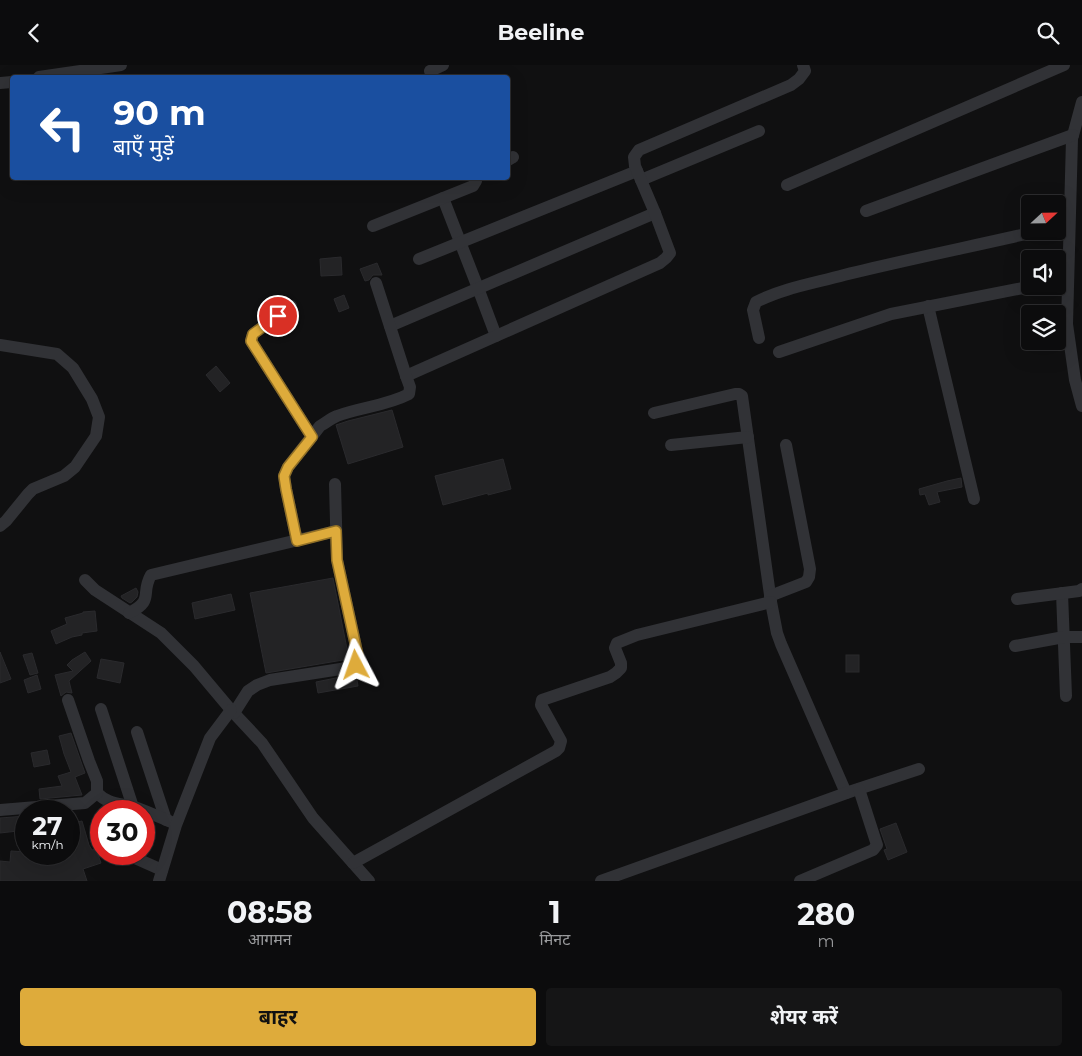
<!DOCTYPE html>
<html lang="hi">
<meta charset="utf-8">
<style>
body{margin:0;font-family:Montserrat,"Noto Sans Devanagari",sans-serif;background:#151516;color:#f1f3f6;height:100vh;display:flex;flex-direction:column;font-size:19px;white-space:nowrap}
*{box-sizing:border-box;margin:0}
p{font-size:16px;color:#9a9b9d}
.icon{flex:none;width:28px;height:28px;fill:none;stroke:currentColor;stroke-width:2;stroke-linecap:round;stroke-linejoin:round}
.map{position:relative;height:816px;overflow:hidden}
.drawer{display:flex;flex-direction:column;background:#0c0c0d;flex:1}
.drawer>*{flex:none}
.hud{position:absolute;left:10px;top:10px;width:500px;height:105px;border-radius:5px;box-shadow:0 5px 20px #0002,0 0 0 1px #2c2c2e;background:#1a4fa0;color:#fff;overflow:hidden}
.needle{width:32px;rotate:68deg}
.fabs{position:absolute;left:1021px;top:130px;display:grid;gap:10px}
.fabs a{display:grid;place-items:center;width:45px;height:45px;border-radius:5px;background:#0c0c0d;box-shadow:0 5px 20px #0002,0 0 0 1px #2c2c2e;font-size:25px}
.speed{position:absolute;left:15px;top:735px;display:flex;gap:10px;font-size:25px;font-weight:700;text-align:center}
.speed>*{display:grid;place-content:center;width:65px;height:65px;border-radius:50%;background:#0c0c0d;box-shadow:0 5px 20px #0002,0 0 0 1px #2c2c2e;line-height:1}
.speed small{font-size:12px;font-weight:400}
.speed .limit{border:8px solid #d22;background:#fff;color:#111}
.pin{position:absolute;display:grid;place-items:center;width:42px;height:42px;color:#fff;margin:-21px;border:2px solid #fff;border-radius:50%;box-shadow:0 1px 5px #0007}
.me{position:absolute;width:55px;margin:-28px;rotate:356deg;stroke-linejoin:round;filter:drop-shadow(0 0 4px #0008)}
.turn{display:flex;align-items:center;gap:18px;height:105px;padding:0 20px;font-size:22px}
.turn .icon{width:65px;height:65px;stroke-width:2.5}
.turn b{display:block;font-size:35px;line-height:42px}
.eta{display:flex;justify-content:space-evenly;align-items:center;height:85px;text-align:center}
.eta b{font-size:30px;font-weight:700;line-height:35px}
.primary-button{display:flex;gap:10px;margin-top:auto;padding:10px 20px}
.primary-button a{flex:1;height:58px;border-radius:5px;background:#deab3b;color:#111;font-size:20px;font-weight:700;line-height:58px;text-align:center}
.primary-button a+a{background:#151516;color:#f1f3f6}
header{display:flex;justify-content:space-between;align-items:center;height:65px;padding:0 20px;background:#0c0c0d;font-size:22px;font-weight:700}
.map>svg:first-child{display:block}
.building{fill:#232325;stroke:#2a2a2d}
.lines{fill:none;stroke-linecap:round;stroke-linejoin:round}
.minor{stroke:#313236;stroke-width:12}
.route-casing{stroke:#906f26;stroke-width:12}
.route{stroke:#deab3b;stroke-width:9}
</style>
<header><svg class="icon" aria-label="back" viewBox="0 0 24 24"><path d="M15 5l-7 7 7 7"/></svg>Beeline<svg class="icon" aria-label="search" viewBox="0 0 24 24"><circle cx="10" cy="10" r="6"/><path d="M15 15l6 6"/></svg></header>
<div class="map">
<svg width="1082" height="816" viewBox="0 0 1082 816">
<rect width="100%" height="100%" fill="#101011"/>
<!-- building -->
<g class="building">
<polygon points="341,192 342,210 321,211 320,194"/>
<polygon points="377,198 382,210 373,210 369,215 365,216 360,204"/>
<polygon points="344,230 349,243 339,247 334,234"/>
<polygon points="216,301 230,318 220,327 206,310"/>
<polygon points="392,345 403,382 348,399 336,360 348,356"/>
<polygon points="503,394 511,424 488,430 488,428 443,440 435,411"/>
<polygon points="961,413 962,422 937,427 940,437 929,440 925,429 920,430 919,424 947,416"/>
<polygon points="333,513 349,594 266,608 250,528"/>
<polygon points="136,523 138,527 137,532 132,537 130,538 122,533 121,531"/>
<polygon points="231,529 235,545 195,554 192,538"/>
<polygon points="95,546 97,566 82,568 82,570 72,572 56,579 51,566 67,559 65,553 83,548 83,547"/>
<polygon points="0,587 11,614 0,618"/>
<polygon points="85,587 91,596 69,616 72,628 66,627 61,631 55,610 73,606 67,600 72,595"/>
<polygon points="32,588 38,608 30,610 23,590"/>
<rect x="846" y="590" width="13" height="17"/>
<polygon points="101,594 124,598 120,618 97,613"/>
<polygon points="356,609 358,621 318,628 316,617"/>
<polygon points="37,610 41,624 28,628 24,615"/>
<polygon points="71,668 85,708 75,712 82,730 40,734 39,724 62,721 58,711 71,707 64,689 59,671"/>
<polygon points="47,685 50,699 34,702 31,688"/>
<polygon points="26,751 26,770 18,770 18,766 0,768 0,753"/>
<polygon points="82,756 89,780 92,785 96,784 101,798 83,804 87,816 0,816 0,796 10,797 11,786 26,787 26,789 69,789 69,759"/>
<polygon points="896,758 907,787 888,795 884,785 887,784 880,764"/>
</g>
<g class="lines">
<!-- minor -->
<g class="minor">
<polyline points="430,6 443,0"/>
<polyline points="39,12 121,0"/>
<polyline points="0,18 12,17"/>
<polyline points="1082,37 1072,74 1067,259 1075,315 1082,341"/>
<polyline points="508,95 513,92"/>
<polyline points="641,115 759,66"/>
<polyline points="787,120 1064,0"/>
<polyline points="443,133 478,223 496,271"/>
<polyline points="866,146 1073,70"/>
<polyline points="373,161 473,121 476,116 475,112"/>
<polyline points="419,194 637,106"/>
<polyline points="291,241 253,269 251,276 312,372"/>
<polyline points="928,241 974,434"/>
<polyline points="390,261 655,148"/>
<path d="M759,273l-6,-28 3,-8c27,-14 59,-19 88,-27 65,-16 130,-29 195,-44"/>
<polyline points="0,280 57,289 73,303 92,334 99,352 96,371 75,402 64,411 33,424 28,429 6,456 0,461"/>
<polyline points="779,287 891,249 1033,221"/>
<polyline points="406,311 660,198 666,193 670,188 655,148 635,101 634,92 639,85 791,20 799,14 805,6 803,0"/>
<polyline points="654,348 735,329 739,329 742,331 771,537 777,568 781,579 846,728"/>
<polyline points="671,380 748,372"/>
<path d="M297,476l-11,-52 -2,-13 4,-9 32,-41c6,-3 11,-8 17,-10 24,-9 49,-10 72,-22l1,-7 -4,-11 -30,-93"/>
<polyline points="85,515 95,525 161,568 194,601 231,645 262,678 313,753 369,816"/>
<polyline points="1062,528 1066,631"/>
<polyline points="770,531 806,517 809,512 810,504 786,380"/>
<polyline points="1017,534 1079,526 1082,524"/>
<path d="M129,548c26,-13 11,-19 22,-38l185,-44"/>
<polyline points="1015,581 1064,572 1082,572"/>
<polyline points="101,644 133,742"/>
<polyline points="234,648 248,626 257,620 270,615 347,603 356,600 358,591 337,495 335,419"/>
<polyline points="137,667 166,755"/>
<path d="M97,728c12,12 23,10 37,14 12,4 25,10 37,15"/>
<polyline points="0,745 85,738 97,728 97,716 89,696 68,635"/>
<polyline points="96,775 101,777"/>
<polyline points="126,789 162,805"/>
<polyline points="353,798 556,686 559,683 561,676 541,640 542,635 610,612 616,608 621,603 621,598 615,583 617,578 637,570 771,537"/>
<polyline points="159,816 176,760 210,673 231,645"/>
<polyline points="601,816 852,726 919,704"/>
<polyline points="800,816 873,785 877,780 859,724"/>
</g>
</g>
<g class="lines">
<defs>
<polyline id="route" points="278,251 253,269 251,276 312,372 288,402 284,411 286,424 297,476 336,466 337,495 358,591 356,600"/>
</defs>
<!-- route casing -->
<use href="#route" class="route-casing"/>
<!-- route -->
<use href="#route" class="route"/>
</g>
</svg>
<div class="fabs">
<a><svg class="needle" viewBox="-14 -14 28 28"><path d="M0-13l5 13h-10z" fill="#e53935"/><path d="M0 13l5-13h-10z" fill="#9a9b9d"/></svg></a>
<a><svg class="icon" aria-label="sound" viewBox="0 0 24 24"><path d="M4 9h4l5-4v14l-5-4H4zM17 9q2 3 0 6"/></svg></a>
<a><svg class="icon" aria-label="layers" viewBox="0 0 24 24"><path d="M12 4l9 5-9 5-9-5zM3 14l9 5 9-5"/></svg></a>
</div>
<div class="speed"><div>27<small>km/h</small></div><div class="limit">30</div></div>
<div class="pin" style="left:278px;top:251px;background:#d93025"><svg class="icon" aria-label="arrive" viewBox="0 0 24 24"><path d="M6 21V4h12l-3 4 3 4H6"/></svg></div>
<svg class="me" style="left:356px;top:600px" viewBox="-20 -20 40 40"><path d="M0-17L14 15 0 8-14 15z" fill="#deab3b" stroke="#fff" stroke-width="4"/></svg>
<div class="hud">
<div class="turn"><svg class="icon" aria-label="left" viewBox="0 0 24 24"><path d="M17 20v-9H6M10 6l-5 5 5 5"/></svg><div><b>90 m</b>बाएँ मुड़ें</div></div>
</div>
</div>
<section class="drawer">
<div class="eta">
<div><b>08:58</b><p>आगमन</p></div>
<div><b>1</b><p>मिनट</p></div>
<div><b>280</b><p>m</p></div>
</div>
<div class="primary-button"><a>बाहर</a><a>शेयर करें</a></div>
</section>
